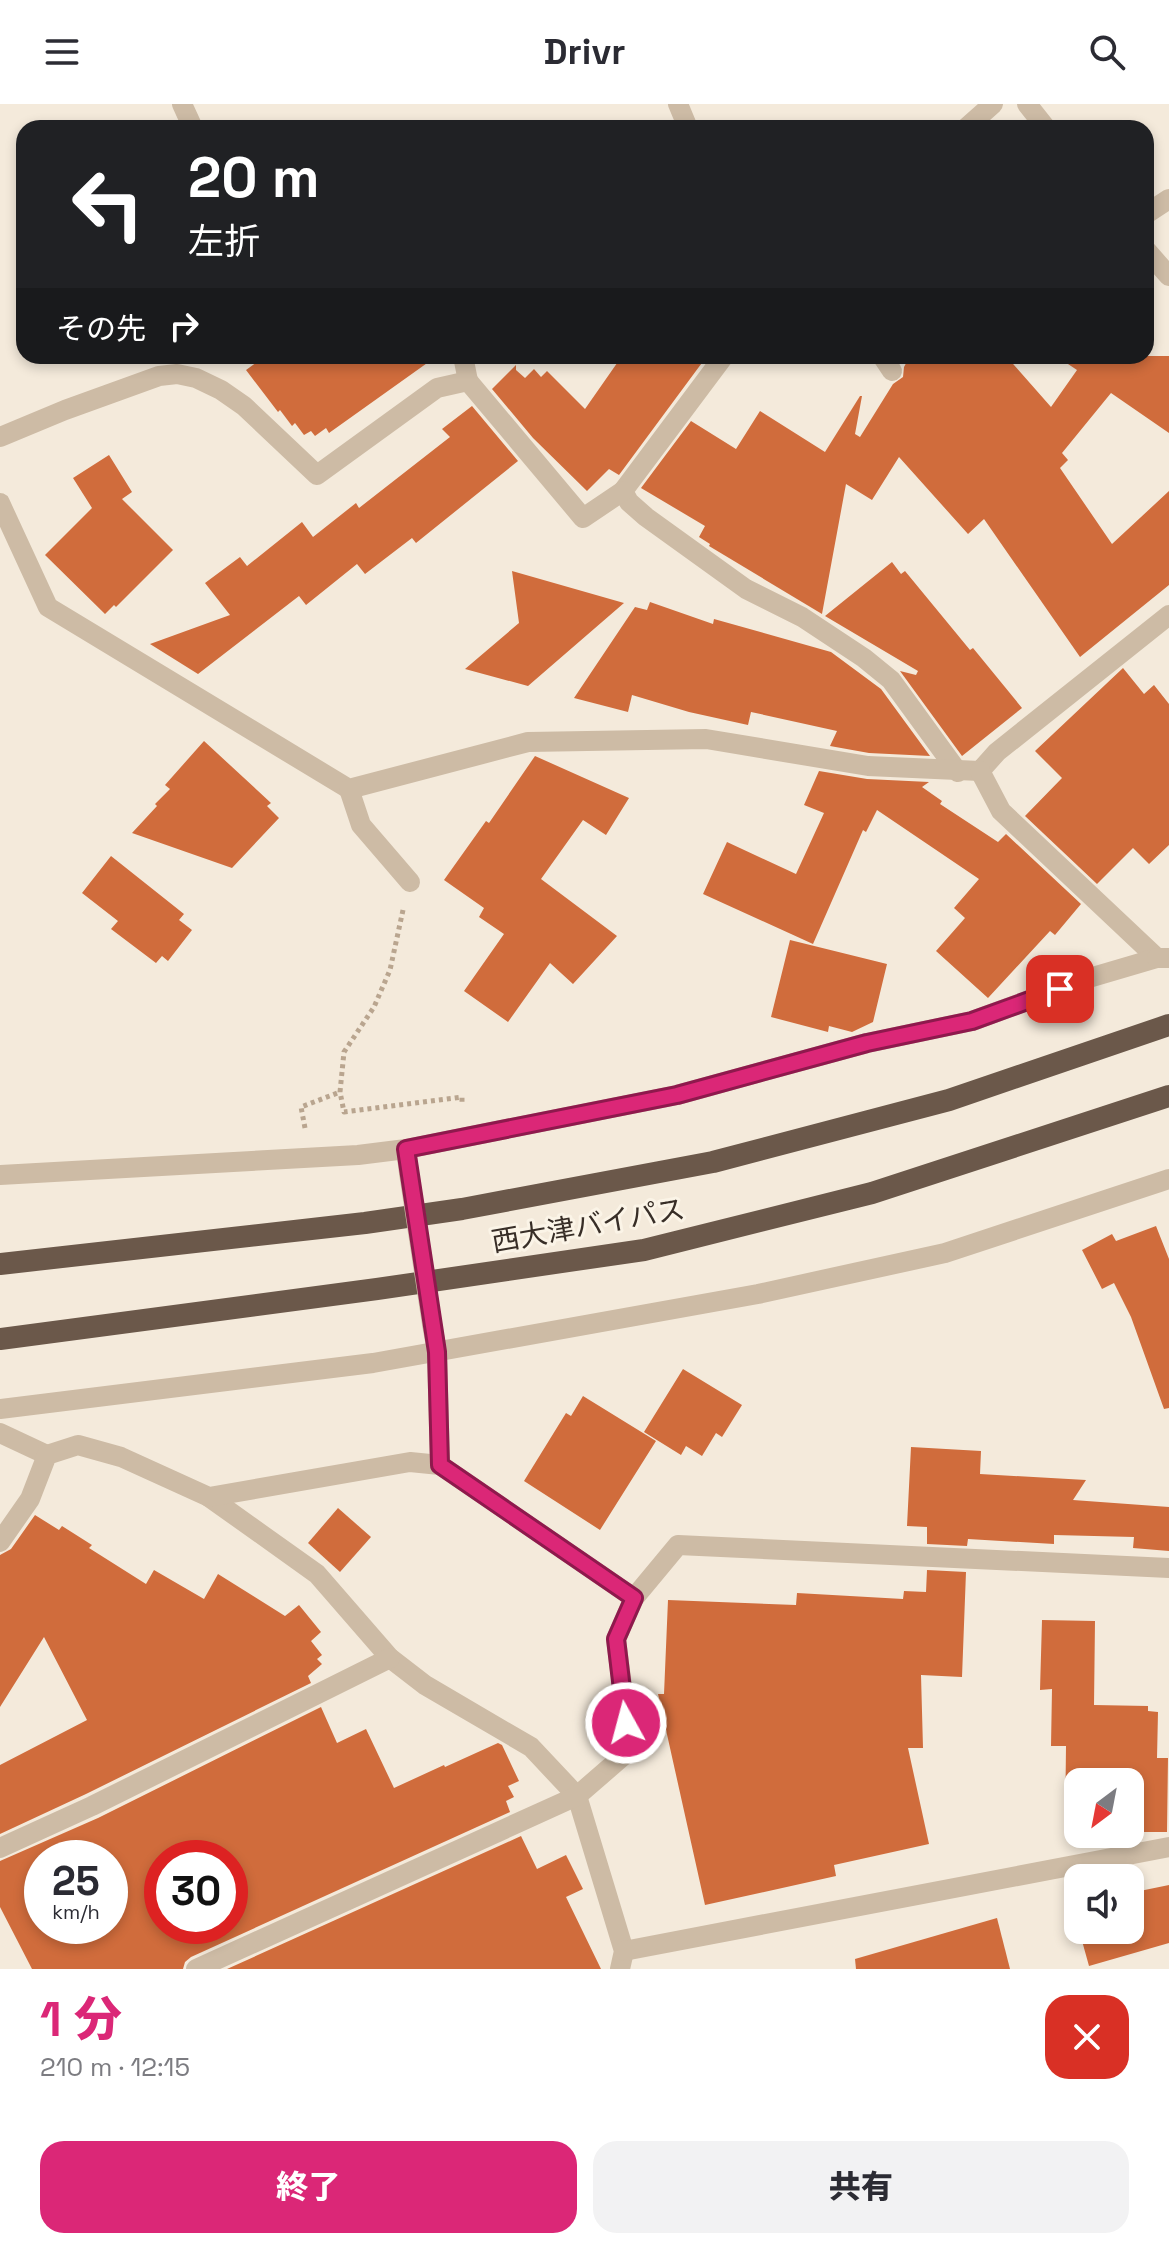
<!DOCTYPE html>
<html lang="ja">
<meta charset="utf-8">
<style>
body{margin:0;font-family:"Space Grotesk","Noto Sans JP",sans-serif;background:#f2f2f3;color:#2b2b33;height:100vh;display:flex;flex-direction:column;font-size:30px;white-space:nowrap}
*{box-sizing:border-box;margin:0}
p{font-size:26px;color:#7c7c81}
.icon{flex:none;width:44px;height:44px;fill:none;stroke:currentColor;stroke-width:2;stroke-linecap:round;stroke-linejoin:round}
.map{position:relative;height:1865px;overflow:hidden}
.panel{display:flex;flex-direction:column;background:#fff;flex:1}
.panel>*{flex:none}
.top-card{position:absolute;left:16px;top:16px;width:1138px;height:244px;border-radius:24px;box-shadow:0 4px 12px #0003;background:#202124;color:#fff;overflow:hidden}
.needle{width:52px;rotate:212deg}
.tools{position:absolute;left:1064px;top:1664px;display:grid;gap:16px}
.tools a{display:grid;place-items:center;width:80px;height:80px;border-radius:16px;background:#fff;box-shadow:0 4px 12px #0003;font-size:40px}
.speed{position:absolute;left:24px;top:1736px;display:flex;gap:16px;font-size:40px;font-weight:700;text-align:center}
.speed>*{display:grid;place-content:center;width:104px;height:104px;border-radius:50%;background:#fff;box-shadow:0 4px 12px #0003;line-height:1}
.speed small{font-size:20px;font-weight:400}
.speed .limit{border:12px solid #d22;background:#fff;color:#111}
.pin{position:absolute;display:grid;place-items:center;width:68px;height:68px;color:#fff;margin:-34px;border-radius:16px;box-shadow:0 4px 12px #0006}
.me{position:absolute;width:88px;margin:-44px;rotate:353deg;stroke-linejoin:round;filter:drop-shadow(0 0 6px #0008)}
.turn{display:flex;align-items:center;gap:28px;height:168px;padding:0 40px;font-size:36px}
.turn .icon{width:104px;height:104px;stroke-width:2.5}
.turn b{display:block;font-size:56px;line-height:68px}
.then{display:flex;align-items:center;height:76px;padding:0 40px;background:#0003;gap:16px;font-size:30px}
.round{display:grid;place-items:center;flex:none;width:84px;height:84px;border-radius:24px;background:#f2f2f3}
.headline{display:flex;align-items:center;justify-content:space-between;height:136px;padding:0 40px}
h1{font-size:48px;font-weight:800;line-height:60px;color:#db2777}
.action{display:flex;gap:16px;margin-top:auto;padding:16px 40px}
.action a{flex:1;height:92px;border-radius:24px;background:#db2777;color:#fff;font-size:32px;font-weight:800;line-height:92px;text-align:center}
.action a+a{background:#f2f2f3;color:#2b2b33}
header{display:flex;justify-content:space-between;align-items:center;height:104px;padding:0 40px;background:#fff;font-size:36px;font-weight:800}
.map>svg:first-child{display:block}
.building{fill:#d06c3c;fill-rule:evenodd}
.lines{fill:none;stroke-linecap:round;stroke-linejoin:round}
.path{stroke:#b9a58f;stroke-width:5;stroke-dasharray:4 4;stroke-linecap:butt}
.minor{stroke:#cdbba5;stroke-width:20}
.tertiary{stroke:#cdbba5;stroke-width:20}
.trunk{stroke:#6b584a;stroke-width:22}
.tertiary-bridge{stroke:#cdbba5;stroke-width:20}
.route-casing{stroke:#8e194d;stroke-width:20}
.route{stroke:#db2777;stroke-width:14}
.labels{text-anchor:middle;stroke-width:6;stroke-linejoin:round;paint-order:stroke}
.street-label{font-size:28px;fill:#382e27;stroke:#fbf4e7}
</style>
<header><svg class="icon" aria-label="menu" viewBox="0 0 24 24"><path d="M4 6h16M4 12h16M4 18h16"/></svg>Drivr<svg class="icon" aria-label="search" viewBox="0 0 24 24"><circle cx="10" cy="10" r="6"/><path d="M15 15l6 6"/></svg></header>
<div class="map">
<svg width="1169" height="1865" viewBox="0 0 1169 1865">
<rect width="100%" height="100%" fill="#f4eadb"/>
<!-- building -->
<g class="building">
<polygon points="265,252 437,252 329,329 326,324 315,332 311,327 304,331 295,319 292,322 280,306 278,308 246,266"/>
<polygon points="622,252 707,252 619,371 609,365 587,387 533,334 492,285 516,261 516,266 525,274 534,265 541,273 547,267 585,305"/>
<polygon points="910,252 1006,252 1051,303 1077,266 1056,252 1169,252 1169,329 1111,289 1062,349 1068,356 1060,364 1112,440 1169,387 1169,481 1080,553 984,415 968,430 899,353 872,396 846,380 822,510 709,442 710,440 699,433 705,422 641,384 691,317 736,345 760,307 825,348 860,292 862,292 855,330 860,333 893,280 903,273 904,263"/>
<polygon points="472,302 518,357 416,439 412,434 365,470 357,460 306,501 299,492 198,570 150,540 230,511 205,479 240,453 247,462 302,418 313,433 356,399 359,404 450,333 442,325"/>
<polygon points="109,351 132,388 122,395 173,446 116,503 114,501 105,510 45,451 92,404 73,374"/>
<polygon points="892,458 901,470 905,467 970,546 973,544 1022,604 962,652 900,567 916,571 918,567 825,512"/>
<polygon points="512,467 624,499 528,582 465,565 519,519"/>
<polygon points="650,498 713,520 714,515 831,548 881,585 930,652 869,649 830,642 837,627 751,608 748,621 689,608 632,591 628,608 574,594 635,503 647,506"/>
<polygon points="1123,564 1144,590 1154,581 1169,600 1169,741 1149,760 1133,744 1097,780 1025,712 1062,674 1035,647"/>
<polygon points="204,637 271,699 267,702 279,714 232,764 132,729 157,702 155,700 170,685 165,681"/>
<polygon points="535,652 629,694 606,731 583,716 541,775 617,832 573,880 550,859 508,918 464,887 504,830 479,813 484,804 444,776 486,717 489,719"/>
<polygon points="819,667 867,675 929,678 922,683 942,697 940,700 998,738 1006,730 1081,800 1055,831 1050,827 988,894 936,847 965,814 954,804 979,775 877,706 866,728 863,726 813,840 703,790 727,738 796,770 824,709 804,701"/>
<polygon points="111,752 184,810 179,816 192,826 168,857 162,852 156,859 111,825 118,817 82,789"/>
<polygon points="790,836 887,860 873,918 852,928 829,922 828,928 771,913"/>
<polygon points="1156,1122 1169,1155 1169,1304 1164,1305 1131,1213 1114,1179 1102,1185 1082,1146 1112,1130 1116,1137"/>
<polygon points="683,1265 742,1301 722,1333 716,1329 702,1352 686,1342 681,1351 644,1328"/>
<polygon points="583,1292 656,1337 600,1426 524,1377 566,1309 571,1312"/>
<polygon points="911,1343 981,1347 980,1370 1086,1376 1073,1396 1169,1403 1169,1447 1133,1444 1134,1433 1054,1431 1054,1440 968,1435 967,1442 927,1440 927,1423 907,1422"/>
<polygon points="338,1404 371,1433 340,1468 308,1439"/>
<polygon points="35,1411 59,1426 62,1422 92,1441 89,1444 146,1480 154,1466 204,1495 218,1470 285,1512 299,1501 321,1528 311,1537 322,1551 317,1555 322,1560 308,1572 311,1579 86,1690 0,1730 0,1661 87,1616 44,1533 0,1603 0,1451 11,1445"/>
<polygon points="927,1466 966,1468 962,1573 921,1571 923,1644 908,1644 929,1740 834,1761 836,1772 705,1801 658,1590 664,1590 668,1496 796,1501 797,1489 903,1495 904,1487 926,1488"/>
<polygon points="1042,1516 1095,1517 1094,1601 1148,1602 1148,1607 1158,1608 1157,1654 1168,1654 1167,1728 1130,1728 1130,1678 1078,1678 1078,1727 1065,1727 1066,1642 1051,1642 1052,1585 1040,1586"/>
<path d="M321,1603l16,36 29,-14 28,59 50,-23 1,2 53,-24 4,2 17,36 -11,5 6,11 -8,4 4,11 -319,145 -6,5 -2,7h-151l-32,-62v-46l98,-43zM42,1754h68v68h-68zM162,1754h68v68h-68z"/>
<polygon points="521,1732 537,1765 566,1751 583,1785 566,1793 601,1865 227,1865"/>
<polygon points="1169,1781 1169,1839 1089,1862 1079,1826 1130,1826 1130,1789"/>
<polygon points="997,1814 1010,1865 856,1865 855,1855"/>
</g>
<g class="lines">
<!-- path -->
<g class="path">
<polyline points="403,806 390,866 374,903 344,948 340,988 344,1008 462,993 462,1000"/>
<polyline points="305,1024 301,1003 340,988"/>
</g>
<!-- minor -->
<g class="minor">
<polyline points="182,0 193,24"/>
<polyline points="678,0 688,24"/>
<polyline points="1027,0 1046,24"/>
<polyline points="966,24 993,0"/>
<polyline points="1146,110 1169,95"/>
<polyline points="1146,146 1169,172"/>
<polyline points="463,252 468,277"/>
<polyline points="724,252 623,387 629,398 646,413 746,485 802,513 864,554 891,576 958,668"/>
<polyline points="882,252 892,267"/>
<polyline points="0,333 65,306 159,272 177,270 196,274 221,286 244,302 317,371 437,284 468,277 583,414 623,387"/>
<polyline points="0,399 48,503 349,685 528,638 706,635 868,662 980,667 997,648 1169,511"/>
<polyline points="980,667 1001,707 1157,854"/>
<polyline points="349,685 361,721 410,778"/>
<polyline points="406,1045 677,991 867,939 972,917 1089,874 1157,854"/>
<polyline points="0,1305 373,1259 758,1190 945,1149 1169,1075"/>
<polyline points="0,1329 47,1351"/>
<polyline points="209,1393 317,1470 390,1554 425,1581 531,1643 577,1692 624,1847 620,1865"/>
<polyline points="0,1438 30,1395 47,1351 78,1341 121,1353 209,1393 410,1358 440,1361 634,1494"/>
<polyline points="0,1744 92,1702 390,1554"/>
<polyline points="624,1847 1169,1743"/>
<polyline points="196,1865 577,1692 630,1646 616,1535 634,1494 678,1441 1169,1464"/>
</g>
<!-- tertiary -->
<g class="tertiary">
<polyline points="1157,854 1169,854"/>
<polyline points="0,1071 358,1051 406,1045 409,1069"/>
<polyline points="432,1220 437,1248 440,1361"/>
</g>
<!-- trunk -->
<g class="trunk">
<polyline points="0,1160 365,1119 462,1105 713,1058 949,996 1169,921"/>
<polyline points="0,1235 377,1185 644,1146 872,1089 1169,992"/>
</g>
<!-- tertiary-bridge -->
<polyline class="tertiary-bridge" points="409,1069 432,1220"/>
</g>
<g class="lines">
<defs>
<polyline id="route" points="626,1619 616,1535 634,1494 440,1361 437,1248 406,1045 677,991 867,939 972,917 1060,885"/>
</defs>
<!-- route casing -->
<use href="#route" class="route-casing"/>
<!-- route -->
<use href="#route" class="route"/>
</g>
<g class="labels">
<!-- street labels -->
<g class="street-label">
<text transform="translate(588 1121) rotate(-10)" y="10">西大津バイパス</text>
</g>
</g>
</svg>
<div class="tools">
<a><svg class="needle" viewBox="-14 -14 28 28"><path d="M0-13l5 13h-10z" fill="#e53935"/><path d="M0 13l5-13h-10z" fill="#7c7c81"/></svg></a>
<a><svg class="icon" aria-label="sound" viewBox="0 0 24 24"><path d="M4 9h4l5-4v14l-5-4H4zM17 9q2 3 0 6"/></svg></a>
</div>
<div class="speed"><div>25<small>km/h</small></div><div class="limit">30</div></div>
<div class="pin" style="left:1060px;top:885px;background:#d93025"><svg class="icon" aria-label="arrive" viewBox="0 0 24 24"><path d="M6 21V4h12l-3 4 3 4H6"/></svg></div>
<svg class="me" style="left:626px;top:1619px" viewBox="-20 -20 40 40"><circle r="17" fill="#db2777" stroke="#fff" stroke-width="3"/><path d="M0-11L8 9 0 5-8 9z" fill="#fff"/></svg>
<div class="top-card">
<div class="turn"><svg class="icon" aria-label="left" viewBox="0 0 24 24"><path d="M17 20v-9H6M10 6l-5 5 5 5"/></svg><div><b>20 m</b>左折</div></div>
<div class="then">その先<svg class="icon" aria-label="right" viewBox="0 0 24 24"><path d="M7 20v-9h11M14 6l5 5-5 5"/></svg></div>
</div>
</div>
<section class="panel">
<div class="headline"><div><h1>1 分</h1><p>210 m · 12:15</p></div><a class="round" style="background:#d93025;color:#fff"><svg class="icon" aria-label="close" viewBox="0 0 24 24"><path d="M6 6l12 12M18 6L6 18"/></svg></a></div>
<div class="action"><a>終了</a><a>共有</a></div>
</section>
